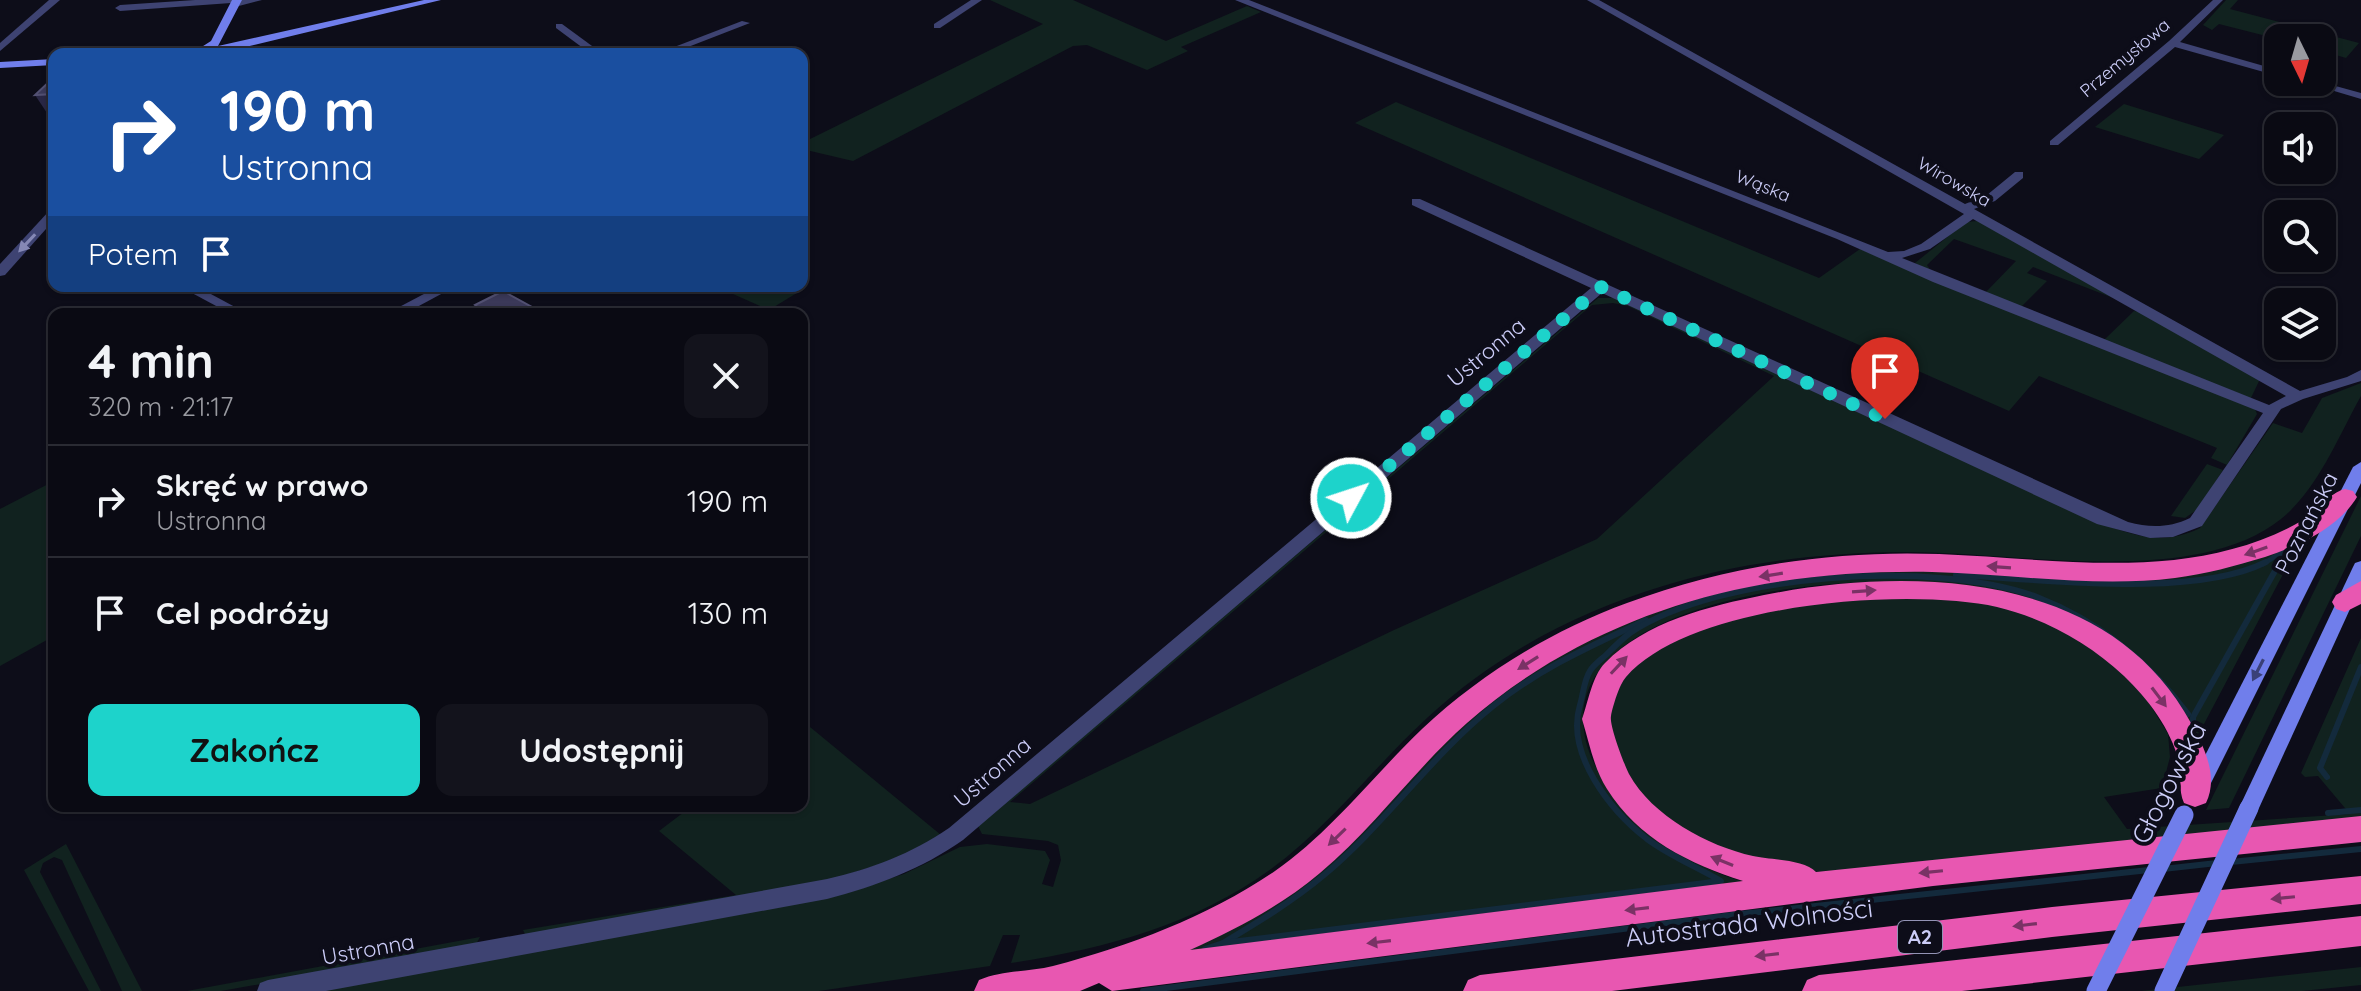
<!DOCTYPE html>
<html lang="pl">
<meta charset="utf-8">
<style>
body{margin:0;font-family:Quicksand,sans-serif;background:#13131c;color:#f1f3f6;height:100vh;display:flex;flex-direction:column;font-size:30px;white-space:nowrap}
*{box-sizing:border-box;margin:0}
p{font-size:26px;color:#999aa0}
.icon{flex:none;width:44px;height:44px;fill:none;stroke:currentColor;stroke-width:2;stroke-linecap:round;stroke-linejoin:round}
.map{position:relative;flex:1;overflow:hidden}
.sheet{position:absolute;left:48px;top:308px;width:760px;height:504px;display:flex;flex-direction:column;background:#0a0a13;border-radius:16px;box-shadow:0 2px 6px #0004,0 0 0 2px #2a2b33}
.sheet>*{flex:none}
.guide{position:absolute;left:48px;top:48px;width:760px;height:244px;border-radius:16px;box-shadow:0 2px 6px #0004,0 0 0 2px #2a2b33;background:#1a4fa0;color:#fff;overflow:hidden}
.needle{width:52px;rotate:175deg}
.buttons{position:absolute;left:2264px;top:24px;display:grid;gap:16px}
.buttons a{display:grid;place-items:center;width:72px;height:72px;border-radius:16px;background:#0a0a13;box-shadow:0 2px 6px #0004,0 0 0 2px #2a2b33;font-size:40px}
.pin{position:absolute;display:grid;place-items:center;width:68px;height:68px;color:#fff;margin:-82px -34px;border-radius:50% 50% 50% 0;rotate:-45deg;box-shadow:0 0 8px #0007}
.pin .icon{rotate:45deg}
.me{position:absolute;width:88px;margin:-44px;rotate:50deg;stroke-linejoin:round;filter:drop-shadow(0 0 6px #0008)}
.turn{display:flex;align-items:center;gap:28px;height:168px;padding:0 40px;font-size:36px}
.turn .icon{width:104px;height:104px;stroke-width:2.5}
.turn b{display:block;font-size:56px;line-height:68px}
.then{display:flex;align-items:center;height:76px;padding:0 40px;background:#0003;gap:16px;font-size:30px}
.round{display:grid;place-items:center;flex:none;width:84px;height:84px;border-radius:16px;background:#13131c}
.headline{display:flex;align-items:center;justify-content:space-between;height:136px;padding:0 40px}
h1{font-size:48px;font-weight:700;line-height:60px}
.action{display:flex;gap:16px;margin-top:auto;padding:16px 40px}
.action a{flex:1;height:92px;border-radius:16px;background:#1dd3cb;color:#111;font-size:32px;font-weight:700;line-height:92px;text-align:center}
.action a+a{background:#13131c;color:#f1f3f6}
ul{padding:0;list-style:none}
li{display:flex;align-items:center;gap:24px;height:112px;padding:0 40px;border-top:2px solid #2a2b33}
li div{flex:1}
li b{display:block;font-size:30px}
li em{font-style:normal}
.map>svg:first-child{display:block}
.green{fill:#11221f;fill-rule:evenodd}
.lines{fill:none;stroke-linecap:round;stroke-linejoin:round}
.stream-far1{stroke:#132a3c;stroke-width:5}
.stream{stroke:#132a3c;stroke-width:6}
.street{fill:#3e4372;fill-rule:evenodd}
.secondary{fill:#707eeb;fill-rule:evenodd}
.highway{fill:#e857b1;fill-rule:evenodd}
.secondary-bridge{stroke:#707eeb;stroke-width:19}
.wall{fill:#292745}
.shaded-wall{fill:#17152c}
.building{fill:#3b3959;stroke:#525072;stroke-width:2}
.oneway{fill:#8588b5}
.oneway2{fill:#7a3265}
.oneway3{fill:#3a4077}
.route{stroke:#1dd3cb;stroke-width:14;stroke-dasharray:0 25.2}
.labels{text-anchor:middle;stroke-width:8;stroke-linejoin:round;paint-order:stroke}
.far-street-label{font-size:18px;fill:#cccdf8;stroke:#0d0d19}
.shield{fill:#0d0d19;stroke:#9393b5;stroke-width:2}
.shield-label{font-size:20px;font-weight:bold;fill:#cccdf8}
.street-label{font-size:22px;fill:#cccdf8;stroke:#0d0d19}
.near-street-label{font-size:26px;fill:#cccdf8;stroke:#0d0d19}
</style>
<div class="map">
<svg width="2361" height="991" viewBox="0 0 2361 991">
<rect width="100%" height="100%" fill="#0d0d19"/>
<!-- green -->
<g class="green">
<polygon points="990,0 1073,0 1166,41 1247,6 1261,12 1181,47 1188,51 1147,70 1087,45 1073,46 853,161 802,149 802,143 1043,24"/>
<polygon points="2226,0 2238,0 2230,9 2359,43 2346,58 2322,51 2322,38 2278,39 2219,24 2212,30 2203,25"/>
<polygon points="1396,102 1819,278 1860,249 2255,409 2257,414 2227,465 2211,458 2217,448 2039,376 2009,411 1355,123"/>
<polygon points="2124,104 2224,135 2199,159 2095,127"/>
<polygon points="1977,221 1985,224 2121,301 2033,267 2027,273 2047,281 2020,308 1984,294 2016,261 1954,239 1927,265 1933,274 1915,263 1966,222"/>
<polygon points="715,286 801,286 805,288 769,310"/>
<path d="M1598,298h17l483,224c35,14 66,24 102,6l73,-105 29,10 20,-35 39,-15v13c-23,41 -43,93 -80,123 -89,71 -273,31 -380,33 -81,1 -161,10 -238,34 -87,26 -169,70 -236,132 -53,49 -97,108 -156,151 -77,56 -167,80 -260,94l9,-28h-17l-13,31 -171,25h-509l538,-99 56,-18 56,-27 27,-3 58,7 5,9 -8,24 11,3 8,-27 -3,-15 -10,-4 -66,-7 -4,-8zM1613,303l15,3 146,70 -177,163 -203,91 -364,174 -20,-2 582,-497z"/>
<polygon points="2134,311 2141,312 2260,379 2250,400 2103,341"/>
<polygon points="2207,464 2223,470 2198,509 2185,518 2171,516"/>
<polygon points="54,481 54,636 0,666 0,509"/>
<polygon points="2361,496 2361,536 2229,808 2206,810"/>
<path d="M2300,542l-105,199c-34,-32 -68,-64 -101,-96 -12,-12 -26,-29 -40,-37 -94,-52 -473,-34 -471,112 1,33 18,62 42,84 42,39 63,62 120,78l-562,71 299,-248 106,-67 87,-35 102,-23 115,-11 196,10z"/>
<polygon points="1950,595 2037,614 2132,675 2168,734 2170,757 2162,788 2104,797 2127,829 2350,814 2318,776 2305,777 2301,773 2361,638 2361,818 1827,872 1786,870 1701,846 1627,783 1605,711 1635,659 1727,618 1831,599"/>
<polygon points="804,722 941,835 912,854 830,880 526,936 523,930 736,895 659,831 692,806 802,806"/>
<polygon points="66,844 142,991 122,991 62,860 54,857 43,863 40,872 101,991 89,991 24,870"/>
<polygon points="480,937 475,946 221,991 187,991"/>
<polygon points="2361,967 2361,985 2302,991 2141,991"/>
</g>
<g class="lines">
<!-- stream-far1 -->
<g class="stream-far1">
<polyline points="2263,564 2292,546"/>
<polyline points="2279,564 2283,556"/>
</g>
<!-- stream -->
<g class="stream">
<path d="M1956,575c83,4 237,24 310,-13"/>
<polyline points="2193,731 2193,717 2280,562"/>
<polyline points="2327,777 2320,768 2361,667"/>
<polyline points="2328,813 2361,810"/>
<polyline points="2231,862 2361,849"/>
<polyline points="2163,869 2217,863"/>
<path d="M1223,943c35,-21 70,-42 101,-68 61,-51 106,-118 168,-168 46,-38 101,-62 154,-87"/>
<path d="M1205,949l18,-6 498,-62c-24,-14 -51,-25 -74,-42 -36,-28 -82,-85 -67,-134 3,-10 4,-25 10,-34 4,-7 12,-12 17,-17 7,-7 15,-15 23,-21 90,-60 306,-74 407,-36 62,24 111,64 151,117"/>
<polyline points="1143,991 1732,915 2149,870"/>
</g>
<!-- street -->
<g class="street">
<polygon points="49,0 60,0 0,51 0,43"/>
<polygon points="195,0 262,0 235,7 231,3 120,11 115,8 120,5"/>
<polygon points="971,0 982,0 940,28 934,28 934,24"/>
<path d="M1235,0h14l639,252 16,-1 17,-7 43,-30 -377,-214h12l366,204 22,-9 28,-23h8v6l-28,23 -21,8 326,182 47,-14 14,-7v11l-58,18 -22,10 -79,117 -29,11 -23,1 -53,-14 -495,-231 -639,547c-41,29 -87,46 -136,59l-501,92h-69l3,-8 8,-3 559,-101c44,-10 84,-25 122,-51l642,-540 -179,-83v-6h8l708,323c22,6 41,6 62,-4l73,-105 -330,-131 -96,-43zM1973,219l313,177 -17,9 -367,-147 28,-9z"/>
<polygon points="2213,0 2223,0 2180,42 2278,70 2278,76 2175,47 2058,145 2050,145 2050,141 2169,41"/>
<polygon points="742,21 750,23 670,54 656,54"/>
<polygon points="556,24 562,24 603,54 591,54 556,28"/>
<polygon points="2304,82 2321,82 2361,93 2361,99"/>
<polygon points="54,209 54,220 5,275 0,276 0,264 50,210"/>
<polygon points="179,286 196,286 248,314 231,314"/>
<polygon points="439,286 456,286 404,314 386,314"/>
</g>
<!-- secondary -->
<g class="secondary">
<polygon points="232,0 242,0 218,46 424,0 441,0 237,49 203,54 176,54 200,48 211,41"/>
<polygon points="54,59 54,65 0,68 0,62"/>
<polygon points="2361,462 2361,483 2207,791 2200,793 2193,791 2190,785 2193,779 2353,467"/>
<polygon points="2361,561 2361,585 2259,808 2256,814 2249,817 2242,814 2239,808 2353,567 2355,563"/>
</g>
<!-- highway -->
<g class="highway">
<path d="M2345,489l8,2 4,6c-19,31 -58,49 -92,60 -30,9 -59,17 -90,21 -80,10 -162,-4 -243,-6 -61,-1 -123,3 -183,15 -102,20 -203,66 -282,136 -52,46 -93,105 -147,150 -39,33 -84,56 -130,77l553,-69c-53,-17 -105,-42 -136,-92 -13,-20 -18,-47 -25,-70 6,-16 10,-43 23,-56 40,-41 104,-57 159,-68 149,-29 345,-24 427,128 13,24 28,53 15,80l-11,4 -11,-4c-6,-13 -2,-27 -5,-41 -8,-33 -31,-63 -55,-86 -35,-33 -80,-58 -127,-69 -90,-20 -307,-4 -371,70 -7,8 -13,29 -15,39 -2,9 13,48 18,58 23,42 79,72 124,82 17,4 51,3 63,16l545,-56v26l-428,44 -821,105 -13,-8 -19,8h-106l5,-11c24,-10 50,-8 74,-14 77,-20 156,-50 222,-95 56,-39 98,-95 147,-142 59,-55 129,-98 205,-126 99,-37 206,-53 312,-49 78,3 157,14 235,6 44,-5 91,-17 129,-40 14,-9 26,-27 42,-31z"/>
<polygon points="2361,581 2361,604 2345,612 2336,609 2332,602 2336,595"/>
<polygon points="2361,876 2361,904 2052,937 1612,991 1463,991 1468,980 1480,975 2052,907"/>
<polygon points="2361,916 2361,946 1962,991 1802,991 1807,980 1819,975"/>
</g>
<!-- secondary-bridge -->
<g class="secondary-bridge">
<polyline points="2096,991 2184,815"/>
<polyline points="2164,991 2249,808"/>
</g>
</g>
<!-- wall -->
<polygon class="wall" points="54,77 54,113 47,113 35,95"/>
<!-- shaded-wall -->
<polygon class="shaded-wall" points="530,306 533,314 513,314"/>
<!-- building -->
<g class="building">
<polygon points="54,77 54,94 35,95 51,80"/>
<polygon points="503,291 530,306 513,314 469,314 480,309 475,305"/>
</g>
<!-- one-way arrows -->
<defs><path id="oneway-solid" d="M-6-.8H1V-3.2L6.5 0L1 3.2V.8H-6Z" transform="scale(2)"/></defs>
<use class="oneway" href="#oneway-solid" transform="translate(27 243) rotate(133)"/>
<g class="oneway2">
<use href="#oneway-solid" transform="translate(2256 551) rotate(161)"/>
<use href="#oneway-solid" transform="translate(1999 567) rotate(-176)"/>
<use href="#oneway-solid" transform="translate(1771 575) rotate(171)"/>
<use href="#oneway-solid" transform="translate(1864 591) rotate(-4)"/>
<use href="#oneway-solid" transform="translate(1528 663) rotate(148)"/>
<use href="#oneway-solid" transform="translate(1619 665) rotate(-47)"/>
<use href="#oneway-solid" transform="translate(2159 697) rotate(53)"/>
<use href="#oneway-solid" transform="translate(1337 837) rotate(136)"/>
<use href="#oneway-solid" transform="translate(1722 861) rotate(-158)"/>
<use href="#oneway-solid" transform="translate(1931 872) rotate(174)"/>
<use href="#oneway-solid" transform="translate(2283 898) rotate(174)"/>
<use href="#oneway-solid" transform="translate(1637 909) rotate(173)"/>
<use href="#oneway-solid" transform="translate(2025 925) rotate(173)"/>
<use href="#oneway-solid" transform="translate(1379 942) rotate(173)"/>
<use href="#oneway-solid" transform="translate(1767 955) rotate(173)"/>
</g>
<use class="oneway3" href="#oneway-solid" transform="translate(2258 670) rotate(117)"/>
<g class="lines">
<!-- route -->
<polyline class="route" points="1351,498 1601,287 1885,419"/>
</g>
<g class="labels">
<!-- far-street labels -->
<g class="far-street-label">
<text transform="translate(2125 58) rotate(-40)" y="6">Przemysłowa</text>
<text transform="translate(1954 182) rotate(30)" y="6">Wirowska</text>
<text transform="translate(1763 186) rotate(22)" y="6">Wąska</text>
</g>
<!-- shield labels -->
<rect class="shield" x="1898" y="921" width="44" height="32" rx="6"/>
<g class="shield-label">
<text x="1920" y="944">A2</text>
</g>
<!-- street labels -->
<g class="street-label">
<text transform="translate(1486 352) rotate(-40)" y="8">Ustronna</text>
<text transform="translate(2306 523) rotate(-63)" y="8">Poznańska</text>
<text transform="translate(992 772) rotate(-41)" y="8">Ustronna</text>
<text transform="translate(368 949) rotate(-10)" y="8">Ustronna</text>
</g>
<!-- near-street labels -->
<g class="near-street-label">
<text transform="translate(2169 783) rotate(-63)" y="9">Głogowska</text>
<text transform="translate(1749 923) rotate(-7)" y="9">Autostrada Wolności</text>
</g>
</g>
</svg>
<div class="buttons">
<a><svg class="needle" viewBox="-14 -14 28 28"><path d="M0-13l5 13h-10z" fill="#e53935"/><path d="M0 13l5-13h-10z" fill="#999aa0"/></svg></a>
<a><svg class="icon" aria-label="sound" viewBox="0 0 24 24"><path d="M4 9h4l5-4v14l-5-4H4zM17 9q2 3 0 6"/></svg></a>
<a><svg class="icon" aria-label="search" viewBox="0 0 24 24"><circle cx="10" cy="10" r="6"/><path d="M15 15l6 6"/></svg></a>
<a><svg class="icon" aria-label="layers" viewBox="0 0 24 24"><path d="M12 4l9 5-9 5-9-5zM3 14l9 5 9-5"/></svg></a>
</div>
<div class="pin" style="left:1885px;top:419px;background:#d93025"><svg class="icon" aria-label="arrive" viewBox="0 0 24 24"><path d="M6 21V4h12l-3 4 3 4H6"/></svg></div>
<svg class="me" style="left:1351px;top:498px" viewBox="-20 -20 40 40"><circle r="17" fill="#1dd3cb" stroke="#fff" stroke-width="3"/><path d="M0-11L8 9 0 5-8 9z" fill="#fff"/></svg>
<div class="guide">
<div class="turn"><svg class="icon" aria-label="right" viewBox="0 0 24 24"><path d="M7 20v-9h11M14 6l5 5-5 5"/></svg><div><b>190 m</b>Ustronna</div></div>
<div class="then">Potem<svg class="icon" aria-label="arrive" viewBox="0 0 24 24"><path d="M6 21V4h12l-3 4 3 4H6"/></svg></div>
</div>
<section class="sheet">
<div class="headline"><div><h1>4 min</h1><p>320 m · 21:17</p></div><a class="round"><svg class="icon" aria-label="close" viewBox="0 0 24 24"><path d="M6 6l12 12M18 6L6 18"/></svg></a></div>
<ul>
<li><svg class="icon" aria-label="right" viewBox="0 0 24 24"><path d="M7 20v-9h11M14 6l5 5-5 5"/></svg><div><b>Skręć w prawo</b><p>Ustronna</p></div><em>190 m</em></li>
<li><svg class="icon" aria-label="arrive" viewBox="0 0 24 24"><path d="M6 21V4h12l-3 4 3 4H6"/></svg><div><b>Cel podróży</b></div><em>130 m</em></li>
</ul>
<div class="action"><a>Zakończ</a><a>Udostępnij</a></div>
</section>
</div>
